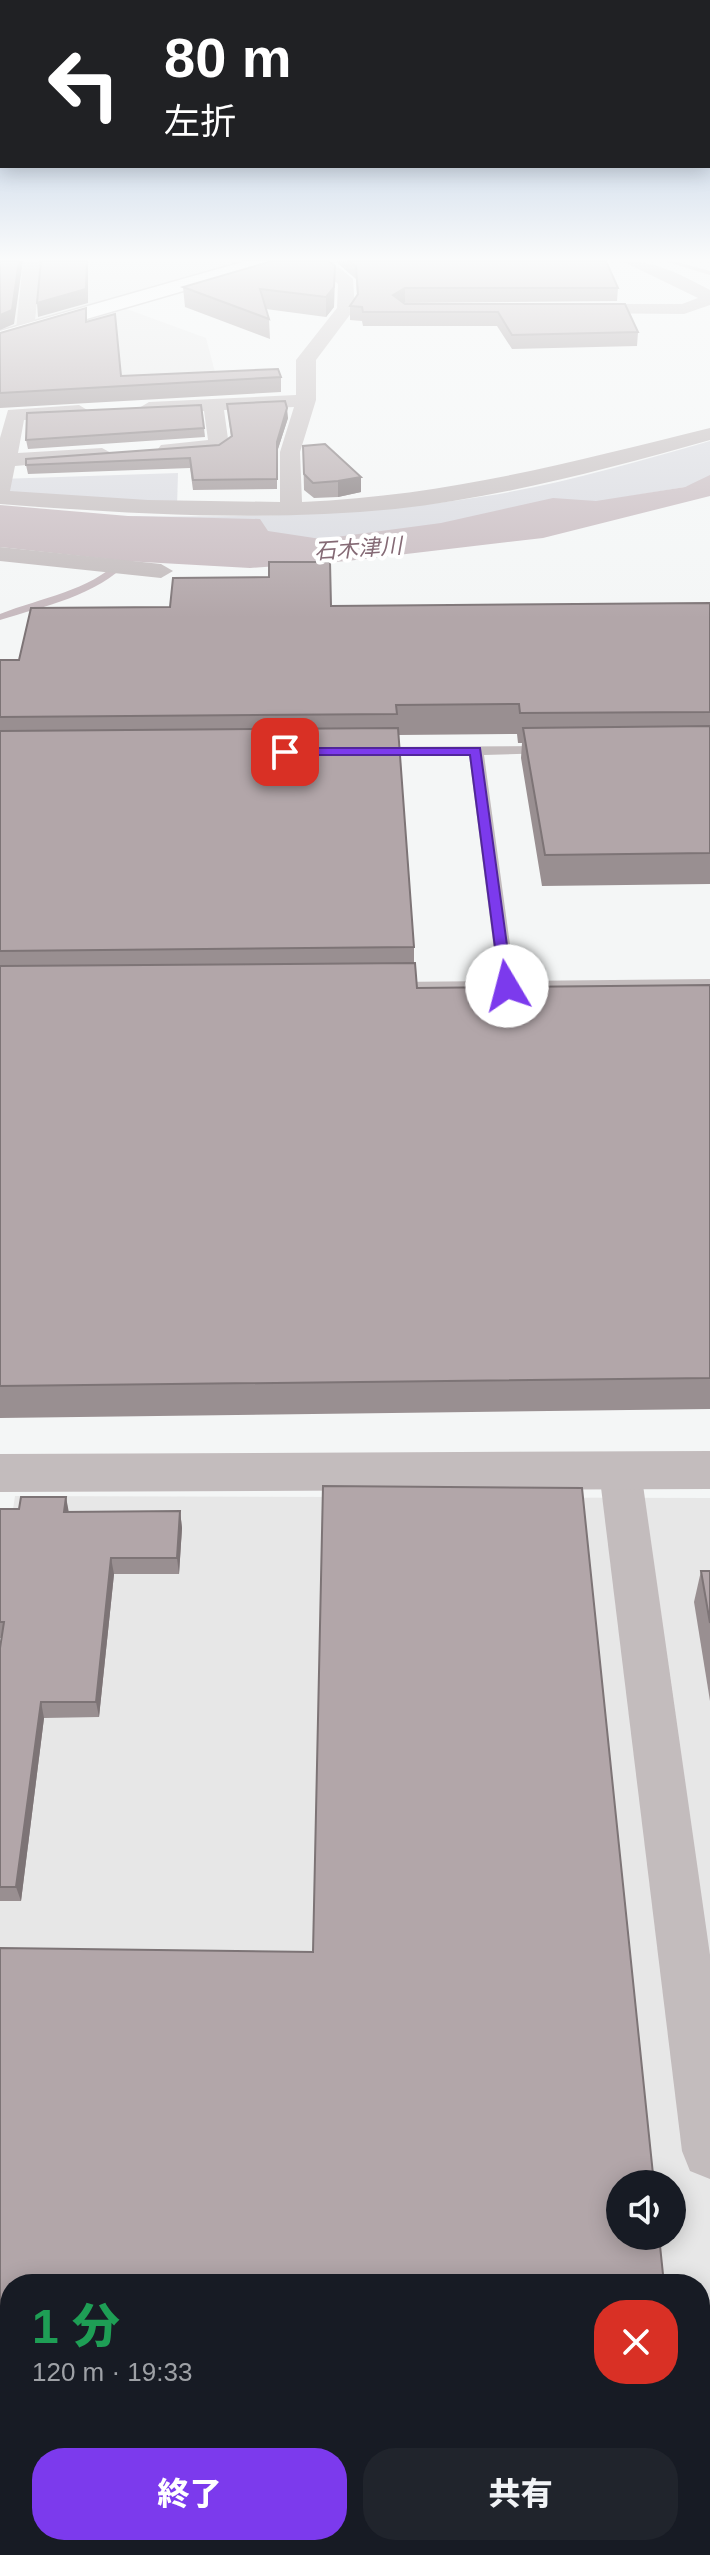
<!DOCTYPE html>
<html lang="ja">
<meta charset="utf-8">
<style>
body{margin:0;font-family:Helvetica,"Noto Sans JP",sans-serif;background:#20242c;color:#f1f3f6;height:100vh;display:flex;flex-direction:column;font-size:30px;white-space:nowrap}
*{box-sizing:border-box;margin:0}
p{font-size:26px;color:#9ea1a6}
.icon{flex:none;width:44px;height:44px;fill:none;stroke:currentColor;stroke-width:2;stroke-linecap:round;stroke-linejoin:round}
.map{position:relative;flex:1;overflow:hidden}
.side{position:absolute;left:0px;top:2274px;width:710px;height:282px;display:flex;flex-direction:column;background:#171b24;border-radius:32px 32px 0 0;box-shadow:0 4px 20px #0003}
.side>*{flex:none}
.guide{position:absolute;left:0px;top:0px;width:710px;height:168px;box-shadow:0 4px 20px #0003;background:#202124;color:#fff;overflow:hidden}
.buttons{position:absolute;left:606px;top:2170px;display:grid;gap:16px}
.buttons a{display:grid;place-items:center;width:80px;height:80px;border-radius:50%;background:#171b24;box-shadow:0 4px 20px #0003;font-size:40px}
.pin{position:absolute;display:grid;place-items:center;width:68px;height:68px;color:#fff;margin:-34px;border-radius:16px;box-shadow:0 4px 12px #0006}
.me{position:absolute;width:88px;margin:-44px;rotate:352deg;stroke-linejoin:round;filter:drop-shadow(0 0 6px #0008)}
.turn{display:flex;align-items:center;gap:28px;height:168px;padding:0 32px;font-size:36px}
.turn .icon{width:104px;height:104px;stroke-width:2.5}
.turn b{display:block;font-size:56px;line-height:68px}
.round{display:grid;place-items:center;flex:none;width:84px;height:84px;border-radius:32px;background:#20242c}
.headline{display:flex;align-items:center;justify-content:space-between;height:136px;padding:0 32px}
h1{font-size:48px;font-weight:800;line-height:60px;color:#1e9e55}
.action{display:flex;gap:16px;margin-top:auto;padding:16px 32px}
.action a{flex:1;height:92px;border-radius:32px;background:#7c3aed;color:#fff;font-size:32px;font-weight:800;line-height:92px;text-align:center}
.action a+a{background:#20242c;color:#f1f3f6}
.map>svg:first-child{display:block}
.built{fill:#e7e7e7;fill-rule:evenodd}
.green{fill:#d8d9df}
.water{fill:#c7babf}
.lines{fill:none;stroke-linecap:round;stroke-linejoin:round}
.stream{fill:#c7babf;fill-rule:evenodd}
.trunk-casing{stroke:#b8b2b3;stroke-width:3}
.service{fill:#c3bcbd;fill-rule:evenodd}
.minor{fill:#c3bcbd;fill-rule:evenodd}
.tertiary{fill:#c3bcbd;fill-rule:evenodd}
.trunk{fill:#fff;fill-rule:evenodd}
.wall{fill:#998f91}
.shaded-wall{fill:#7d7476}
.building{fill:#b2a6a9;stroke:#7d7476;stroke-width:2}
.route{fill:#7c3aed;stroke:#51269a;stroke-width:2}
.labels{text-anchor:middle;stroke-width:8;stroke-linejoin:round;paint-order:stroke}
.far-water-label{font-size:22px;font-style:italic;fill:#856a75;stroke:#fff}
</style>
<div class="map">
<svg width="710" height="2555" viewBox="0 0 710 2555">
<rect width="100%" height="100%" fill="#f4f6f6"/>
<!-- built -->
<g class="built">
<polygon points="38,261 240,261 0,332 0,300 36,295"/>
<polygon points="124,308 206,338 217,380 0,390 0,344"/>
<path d="M15,1496l695,2v1057h-710v-959zM620,2184h52v52h-52zM10,2284h690v262h-690z"/>
</g>
<!-- green -->
<g class="green">
<path d="M710,441v37l-25,9 -339,57 -218,-28c120,2 239,-1 358,-20 76,-12 150,-34 224,-55z"/>
<polygon points="178,473 177,507 0,492 0,479"/>
</g>
<!-- water -->
<polygon class="water" points="710,475 710,496 543,538 347,561 250,568 125,561 0,547 0,505 128,516 260,519 268,531 321,539 441,523 553,498 596,501 685,487"/>
<g class="lines">
<!-- stream -->
<g class="stream">
<polygon points="664,261 673,261 710,271 710,275"/>
<path d="M122,559l7,2c-32,35 -85,45 -129,59v-6c43,-17 87,-22 122,-55z"/>
</g>
<defs>
<polygon id="trunk" points="246,261 276,261 273,265 0,344 0,331"/>
</defs>
<!-- trunk casing -->
<use href="#trunk" class="trunk-casing"/>
<!-- service -->
<polygon class="service" points="546,746 553,750 551,753 484,755 515,981 710,979 710,989 392,992 384,987 392,982 498,981 469,755 374,755 367,751 374,747"/>
<!-- minor -->
<g class="minor">
<polygon points="23,261 41,261 34,330 25,336 16,330"/>
<path d="M312,261h19l22,18 2,29 -39,52v40l-16,52 2,50c148,-7 266,-39 408,-74v12c-103,29 -208,57 -315,69 -131,13 -264,5 -395,-5v-66l8,-28 71,-5 10,6 -3,4 -62,5 -6,33 84,-5 11,6 -4,4 -94,8 -5,25 138,9 132,2v-50l14,-45 -70,3 5,36 -3,4 -58,5 -10,-6 3,-4 47,-5 -4,-29 -55,3 -10,-6 10,-6 147,-7v-35l41,-52 1,-24z"/>
<path d="M622,261c34,0 58,13 88,29v15l-26,9 -112,-1v-8l6,-1h104l16,-6z"/>
<polygon points="0,547 161,564 173,571 161,578 0,561"/>
<polygon points="620,1454 635,1459 641,1471 710,1955 710,2179 690,2171 682,2151 599,1471 605,1459"/>
</g>
<!-- tertiary -->
<polygon class="tertiary" points="710,1451 710,1489 0,1492 0,1454"/>
<!-- trunk -->
<use href="#trunk" class="trunk"/>
</g>
<!-- wall -->
<g class="wall">
<polygon points="335,261 606,261 618,288 617,301 403,303 405,304 625,304 638,332 637,346 512,349 497,326 363,326 362,321 350,320 350,306 357,296 356,279"/>
<polygon points="335,266 334,307 326,317 266,309 269,319 270,339 185,307 183,287"/>
<polygon points="88,322 121,376 281,377 281,392 0,408 0,333"/>
<polygon points="227,404 288,418 277,452 277,489 193,490 190,468 28,474 26,465 219,445 231,437"/>
<polygon points="204,428 205,437 28,449 26,440"/>
<polygon points="303,446 361,492 338,497 314,498 304,490"/>
<polygon points="710,603 710,884 542,886 521,758 522,743 518,743 517,734 398,735 414,947 414,963 417,988 710,985 710,1409 0,1418 0,660 19,660 331,606"/>
<polygon points="66,1497 68,1512 180,1511 182,1528 179,1574 114,1574 99,1717 44,1718 21,1901 0,1901 0,1648 1,1638 0,1638 0,1509 19,1509"/>
<polygon points="701,1571 710,1571 710,1701 694,1602"/>
<polygon points="0,1948 654,2184 10,2284 10,2536 0,2536"/>
</g>
<!-- shaded-wall -->
<g class="shaded-wall">
<polygon points="19,261 23,261 14,324 0,330 0,315"/>
<polygon points="87,261 88,261 88,303 38,317 37,303"/>
<polygon points="335,266 334,307 326,317 326,297"/>
<polygon points="405,288 405,302 393,309 393,295"/>
<polygon points="287,408 288,418 277,452 277,489 277,442"/>
<polygon points="361,477 361,492 338,497 338,481"/>
<polygon points="66,1497 69,1513 64,1512"/>
<polygon points="180,1511 182,1528 179,1574 177,1558"/>
<polygon points="111,1558 114,1574 99,1717 96,1702"/>
<polygon points="41,1702 44,1718 21,1901 16,1887"/>
</g>
<!-- building -->
<g class="building">
<polygon points="0,261 19,261 12,310 0,315"/>
<polygon points="41,261 87,261 86,289 37,303"/>
<polygon points="272,261 328,261 335,266 334,287 326,297 260,289 269,319 183,287"/>
<polygon points="350,261 606,261 618,288 405,288 393,295 405,304 625,304 638,332 512,335 498,312 363,312 362,307 350,306 358,294 356,266"/>
<polygon points="86,308 86,322 115,314 121,376 278,369 281,377 0,393 0,333"/>
<polygon points="285,401 287,408 277,442 277,479 193,480 190,458 26,465 26,459 219,445 232,436 227,404"/>
<polygon points="201,405 204,428 26,440 27,413"/>
<polygon points="325,444 361,477 338,481 313,483 304,474 303,446"/>
<polygon points="269,562 330,562 331,606 710,603 710,712 520,713 519,704 396,705 397,714 0,717 0,660 19,660 31,608 170,607 173,578 269,577"/>
<polygon points="710,726 710,853 545,855 523,728"/>
<polygon points="398,728 414,947 0,951 0,731"/>
<polygon points="415,963 417,988 710,985 710,1378 0,1386 0,966"/>
<polygon points="323,1486 582,1488 654,2184 620,2184 620,2236 659,2236 664,2284 10,2284 10,2522 0,2521 0,1948 313,1952"/>
<polygon points="21,1497 66,1497 64,1512 180,1511 177,1558 111,1558 96,1702 41,1702 16,1887 0,1887 0,1648 4,1622 0,1622 0,1509 19,1509"/>
<polygon points="701,1571 710,1571 710,1623"/>
</g>
<!-- sky -->
<linearGradient id="sky" x2="0" y2="1"><stop stop-color="#9bb6d8"/><stop offset="0.42" stop-color="#fafbfb"/><stop offset="1" stop-color="#fafbfb" stop-opacity="0"/></linearGradient>
<rect width="710" height="618" fill="url(#sky)"/>
<!-- route -->
<polygon class="route" points="285,748 480,748 513,989 500,986 470,755 281,755 281,749"/>
<g class="labels">
<!-- far-water labels -->
<g class="far-water-label">
<text transform="translate(358 548) rotate(-4)" y="8">石木津川</text>
</g>
</g>
</svg>
<div class="buttons">
<a><svg class="icon" aria-label="sound" viewBox="0 0 24 24"><path d="M4 9h4l5-4v14l-5-4H4zM17 9q2 3 0 6"/></svg></a>
</div>
<div class="pin" style="left:285px;top:752px;background:#d93025"><svg class="icon" aria-label="arrive" viewBox="0 0 24 24"><path d="M6 21V4h12l-3 4 3 4H6"/></svg></div>
<svg class="me" style="left:507px;top:986px" viewBox="-20 -20 40 40"><circle r="19" fill="#fff"/><path d="M0-13L10 11 0 6-10 11z" fill="#7c3aed"/></svg>
<div class="guide">
<div class="turn"><svg class="icon" aria-label="left" viewBox="0 0 24 24"><path d="M17 20v-9H6M10 6l-5 5 5 5"/></svg><div><b>80 m</b>左折</div></div>
</div>
<section class="side">
<div class="headline"><div><h1>1 分</h1><p>120 m · 19:33</p></div><a class="round" style="background:#d93025;color:#fff"><svg class="icon" aria-label="close" viewBox="0 0 24 24"><path d="M6 6l12 12M18 6L6 18"/></svg></a></div>
<div class="action"><a>終了</a><a>共有</a></div>
</section>
</div>
